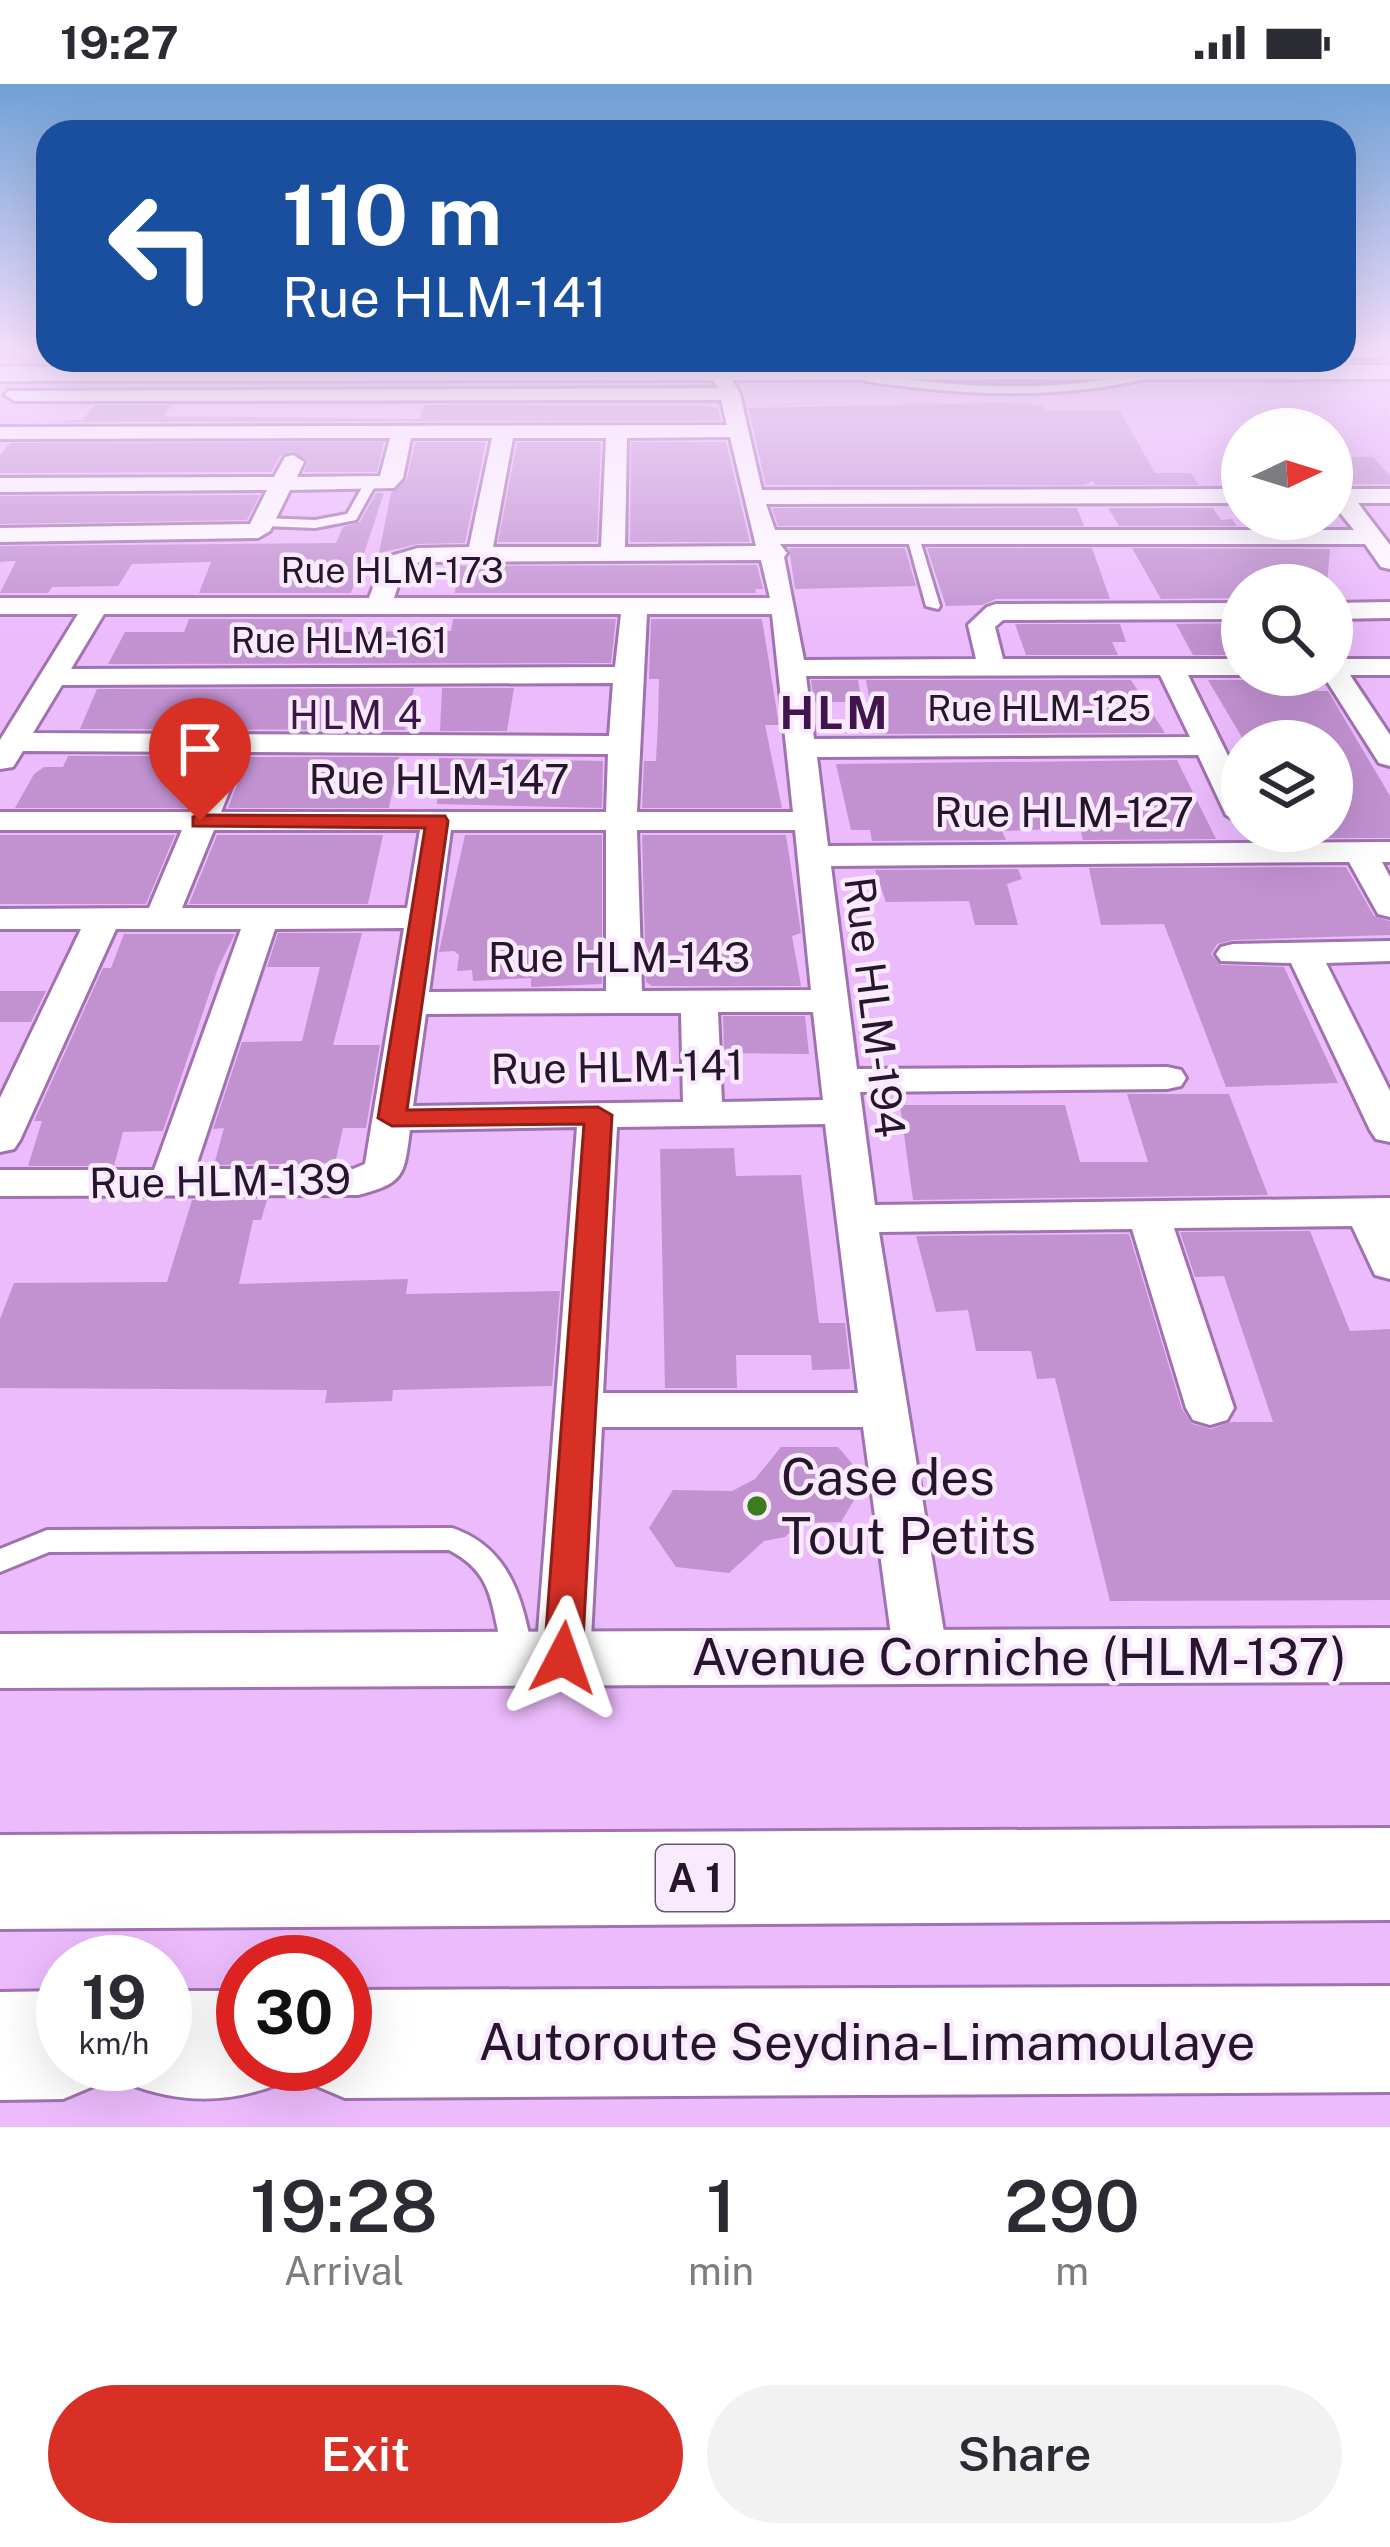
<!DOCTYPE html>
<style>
body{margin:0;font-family:"Public Sans",sans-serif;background:#f2f2f3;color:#2b2b33;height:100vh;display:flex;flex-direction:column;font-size:45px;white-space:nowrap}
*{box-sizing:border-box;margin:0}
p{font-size:39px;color:#7c7c81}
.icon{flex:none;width:66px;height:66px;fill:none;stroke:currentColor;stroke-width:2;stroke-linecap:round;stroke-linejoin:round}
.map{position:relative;height:2043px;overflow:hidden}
.side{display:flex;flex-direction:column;background:#fff;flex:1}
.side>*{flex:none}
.top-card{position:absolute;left:36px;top:36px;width:1320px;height:252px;border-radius:36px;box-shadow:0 12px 48px #0002;background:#1a4fa0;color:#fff;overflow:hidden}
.needle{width:78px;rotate:86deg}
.controls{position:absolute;left:1221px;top:324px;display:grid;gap:24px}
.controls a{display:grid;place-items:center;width:132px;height:132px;border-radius:50%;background:#fff;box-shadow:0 12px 48px #0002;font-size:60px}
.speed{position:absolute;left:36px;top:1851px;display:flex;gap:24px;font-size:60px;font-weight:700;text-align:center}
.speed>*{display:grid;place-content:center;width:156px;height:156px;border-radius:50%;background:#fff;box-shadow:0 12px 48px #0002;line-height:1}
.speed small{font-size:30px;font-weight:400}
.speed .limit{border:18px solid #d22;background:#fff;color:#111}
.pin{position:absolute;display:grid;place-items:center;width:102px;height:102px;color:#fff;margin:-123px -51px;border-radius:50% 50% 50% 0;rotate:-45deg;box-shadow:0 0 12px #0007}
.pin .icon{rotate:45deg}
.me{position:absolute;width:132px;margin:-66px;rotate:4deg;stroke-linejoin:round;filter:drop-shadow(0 0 9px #0008)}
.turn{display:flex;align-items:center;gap:42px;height:252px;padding:0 48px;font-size:54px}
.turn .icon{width:156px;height:156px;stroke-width:2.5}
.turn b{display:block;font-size:84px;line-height:102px}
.eta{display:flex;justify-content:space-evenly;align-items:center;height:204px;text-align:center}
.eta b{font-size:72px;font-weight:600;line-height:84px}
.primary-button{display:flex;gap:24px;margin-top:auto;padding:24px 48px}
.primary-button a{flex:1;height:138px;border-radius:72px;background:#d93025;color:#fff;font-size:48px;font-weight:600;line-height:138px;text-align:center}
.primary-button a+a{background:#f2f2f3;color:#2b2b33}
.status{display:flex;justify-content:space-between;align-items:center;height:84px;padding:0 60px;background:#fff;direction:ltr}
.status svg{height:33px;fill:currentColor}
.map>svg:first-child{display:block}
.built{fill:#e6b0f7}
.building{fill:#c191d0}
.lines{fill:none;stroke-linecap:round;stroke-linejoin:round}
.service-casing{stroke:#a072ae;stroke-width:6}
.minor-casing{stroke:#a072ae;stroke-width:6}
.tertiary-casing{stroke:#a072ae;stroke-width:6}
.motorway-casing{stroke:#a072ae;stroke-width:6}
.service{fill:#fff;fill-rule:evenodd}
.minor{fill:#fff;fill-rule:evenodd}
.tertiary{fill:#fff;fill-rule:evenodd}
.motorway{fill:#fff;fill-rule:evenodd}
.route{fill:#d93025;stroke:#8d1f18;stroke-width:3}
.poi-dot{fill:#3b7c1c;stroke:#f9eafe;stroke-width:4.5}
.labels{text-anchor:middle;stroke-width:9;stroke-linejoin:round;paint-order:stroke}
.far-street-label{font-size:36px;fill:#27152d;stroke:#f9eafe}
.far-neighbourhood-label{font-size:39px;letter-spacing:3px;fill:#3f154b;stroke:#f9eafe}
.shield{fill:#f9eafe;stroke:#66556c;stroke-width:3}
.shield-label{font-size:39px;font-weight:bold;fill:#27152d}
.street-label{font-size:42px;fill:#27152d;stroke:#f9eafe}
.far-district-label{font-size:45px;font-weight:bold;letter-spacing:3px;fill:#3f154b;stroke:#f9eafe}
.near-poi-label{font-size:51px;fill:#27152d;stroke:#f9eafe;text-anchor:start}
.near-street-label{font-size:51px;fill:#27152d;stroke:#f9eafe}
</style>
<div class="status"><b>19:27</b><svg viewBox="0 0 49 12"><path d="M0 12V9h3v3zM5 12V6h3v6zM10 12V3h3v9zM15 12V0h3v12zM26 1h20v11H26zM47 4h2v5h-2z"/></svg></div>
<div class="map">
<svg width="1390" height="2043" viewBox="0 0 1390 2043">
<rect width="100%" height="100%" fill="#ecbbfc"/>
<!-- built -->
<polygon class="built" points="1377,318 1390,333 1390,408 1332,408 1332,345 1242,345 1242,408 763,409 754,319"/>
<!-- building -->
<g class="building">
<polygon points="1004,319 1042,322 1044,327 1120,327 1155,389 1191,389 1199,401 1095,401 1093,397 1084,401 766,401 748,324"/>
<polygon points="95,321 172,321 164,332 419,335 424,321 699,321 718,324 721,337 49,338 82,336"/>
<polygon points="384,358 377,388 304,388 308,377 292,367 281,371 271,388 0,389 0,371 10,359"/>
<polygon points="415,358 486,358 465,459 418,460 379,469 391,409 407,395"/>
<polygon points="517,358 601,358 597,458 498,458"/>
<polygon points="631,358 726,358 750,458 630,458"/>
<polygon points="1332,373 1373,373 1390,392 1390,400 1332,400"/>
<polygon points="376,409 384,409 351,509 199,509 211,478 132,480 118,502 52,503 48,509 0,509 16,477 0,478 0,462 336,459 343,443 360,438"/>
<polygon points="260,411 247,436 0,440 0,412"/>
<polygon points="772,424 1077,424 1084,442 778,442"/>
<polygon points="1108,424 1213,424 1221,436 1232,435 1237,442 1119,442"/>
<polygon points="789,464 905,464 916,502 795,505"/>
<polygon points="927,464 1092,464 1110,515 996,515 982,521 946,522"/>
<polygon points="1132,464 1330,465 1327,501 1242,501 1242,514 1161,515"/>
<polygon points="757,481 763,505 755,505 756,509 455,509 458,482"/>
<polygon points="189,535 343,535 338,548 451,547 453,535 616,535 611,579 108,580 125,548 184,548"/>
<polygon points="651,535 762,535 779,641 765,641 782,724 642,724 644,677 656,677 658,638 659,595 649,595"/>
<polygon points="1242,539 1242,571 1193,571 1176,540"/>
<polygon points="1015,540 1120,540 1126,558 1112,558 1118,571 1026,571"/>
<polygon points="1247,591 1264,591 1274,607 1328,607 1390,712 1390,754 1306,754 1301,747 1332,747 1332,657 1244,657 1208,596 1243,596"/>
<polygon points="811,596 858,596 862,618 814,618"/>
<polygon points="866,596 1131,596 1165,649 876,650"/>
<polygon points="414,604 405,646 80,645 97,605"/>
<polygon points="442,604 514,604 507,647 440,647"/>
<polygon points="68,672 209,672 187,724 15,724 34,690 44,683 63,683"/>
<polygon points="248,673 399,673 389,724 228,724"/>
<polygon points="439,674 603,677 602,724 437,720"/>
<polygon points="1177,676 1216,755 1083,756 1080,744 1002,747 1006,756 872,757 870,746 851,746 836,680"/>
<polygon points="0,751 175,751 146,820 0,820"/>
<polygon points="217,751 383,751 368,820 189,820"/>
<polygon points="465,751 602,751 602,900 531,903 531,894 473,897 472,886 457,887 459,871 454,867 439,868"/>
<polygon points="642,751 786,751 801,849 792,852 801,902 652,902 646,898"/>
<polygon points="1346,783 1374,832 1390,837 1390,851 1233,856 1217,860 1211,870 1221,881 1284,883 1338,999 1226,1003 1164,840 1101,841 1089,784"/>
<polygon points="1018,785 1022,795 1007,800 1018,841 975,841 969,817 886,818 875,786"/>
<polygon points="278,849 362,849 333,961 380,961 366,1044 343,1044 335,1079 214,1081 224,1044 213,1045 242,958 302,957 320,883 267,883"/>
<polygon points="124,850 235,850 218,884 163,1047 123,1048 114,1082 28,1082 42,1037 34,1037 103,884 111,884"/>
<polygon points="0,907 46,907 31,938 0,938"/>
<polygon points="723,932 805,932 809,970 724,969"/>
<polygon points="1127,1010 1229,1010 1268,1111 913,1116 900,1021 1065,1021 1080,1078 1148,1078"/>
<polygon points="734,1064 736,1092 801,1091 819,1239 845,1239 850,1285 812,1286 811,1271 736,1271 737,1304 665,1304 660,1065"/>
<polygon points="192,1116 267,1116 261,1136 253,1136 239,1200 408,1195 406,1210 560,1207 552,1302 393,1306 392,1317 325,1319 327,1306 0,1304 0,1235 14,1199 167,1198"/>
<polygon points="1310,1147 1350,1247 1390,1245 1390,1516 1110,1517 1055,1294 1037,1295 1031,1267 976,1267 968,1226 936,1228 916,1152 1129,1150 1182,1325 1192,1340 1211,1345 1231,1338 1273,1338 1224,1192 1195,1193 1180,1148"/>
<polygon points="781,1363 838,1363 866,1396 841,1438 800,1439 785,1453 764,1457 729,1489 676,1483 649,1444 673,1406 732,1407 755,1395"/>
</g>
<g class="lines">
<defs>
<g id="service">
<path d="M1160,285l4,5c-84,23 -168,23 -254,13 -21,-3 -46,-4 -64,-12l5,-3c104,16 206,23 309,-3z"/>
<polygon points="370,396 376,400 356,436 315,444 264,442 258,438 264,434 315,436 347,430 364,400"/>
<polygon points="913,449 919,453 940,522 938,525 926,522 907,453"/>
<path d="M452,1444c48,16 66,55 76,102 3,13 8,24 2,36l-10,4 -10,-4c-23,-46 -6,-88 -61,-116l-400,2 -49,20v-23l47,-19z"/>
</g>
<g id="minor">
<polygon points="1344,268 1385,268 1376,274 1344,274"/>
<path d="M701,276h20l19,34 22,96 480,-1v14l-476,1 9,26h579l-22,-27v-14h58v14h-32l32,42v24l-9,-2 -16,-23h-585l7,9 -3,4 20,103 172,-1 -8,-34 19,-18 9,-3 246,-1v16l-239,1 -8,7 8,32h239l1,16h-55l54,109v40l-16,-9 -28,-60 -381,2 11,89 562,-4v20h-8l8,15v40l-12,-3 -29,-52 -518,4 26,203 310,-2 14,3 5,8 -5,8 -14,3 -307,3 15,113 515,-7v81l-15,-4 -23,-49 -178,2 60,180 -7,12 -17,5 -17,-5 -7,-12 -54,-179 -253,3 69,425 -8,16 -19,6 -19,-6 -8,-16 -31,-230h-261l-12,231 -8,16 -19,6 -19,-6 -8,-16 41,-531 -167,3c-6,45 -5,53 -52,65l-358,1v-26h154l87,-241h-125l-96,211 -6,9 -14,3v-54l81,-169h-81v-20l149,-1 33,-78h-182v-18h190l26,-60 -193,-1 -10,16 -13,2v-29l78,-126h-78v-16h369l15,-40 34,-10 51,-1 23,-109h-81l-8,40 -9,10 -104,2 -20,41 -12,7 -258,4v-14l250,-4 17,-34 -267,2v-14l274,-1 11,-20 8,-2 11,7 -7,15 83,-1 10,-38 -390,1v-12l727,-2 -6,-25 -706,1 -10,-6 3,-4 710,-3zM730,353l26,109 -131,1 2,-109zM513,354h93l-5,109h-108zM761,476l9,38h-376l10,-31 16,-5zM104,530h517l-6,53 -544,2zM647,530h125l21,198h-156zM1160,591l30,62 -376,2 -8,-63zM613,599l-4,53 -576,-3 29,-48zM245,668l363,2 -2,58h-385zM214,746h206l-13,78h-225zM451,746h155v161l-177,1zM637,746h158l16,160 -169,1zM404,844l-39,236 -12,5h-158l80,-240zM718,928h95l10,88 -101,2zM620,929h61l2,89 -270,4 13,-92zM825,1040l33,269h-255l14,-266z"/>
<polygon points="1390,518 1390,534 1332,535 1332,519"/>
<polygon points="1332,575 1390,575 1390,591 1350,591 1390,651 1390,682 1379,679 1323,591 1332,591"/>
<polygon points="1390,857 1390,877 1326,879 1390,1007 1390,1058 1376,1055 1370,1046 1291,879 1221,877 1216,870 1221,863 1233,860"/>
</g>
<g id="tertiary">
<polygon points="1390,281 1390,295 0,297 0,283"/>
<polygon points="1390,1544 1390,1598 0,1604 0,1550"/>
</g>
<g id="motorway">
<polygon points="1390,1744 1390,1836 0,1845 0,1751"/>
<polygon points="1390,1902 1390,2008 345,2014 307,1998 299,1980 345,1980 345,1906"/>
<polygon points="63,1907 63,1980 109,1980 101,1999 63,2015 0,2016 0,1908"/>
<path d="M165,1907h78v73h46l-8,19c-52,21 -102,21 -154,0l-8,-19h46z"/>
</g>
</defs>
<!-- service casing -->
<use href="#service" class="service-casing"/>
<!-- minor casing -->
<use href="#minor" class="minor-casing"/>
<!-- tertiary casing -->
<use href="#tertiary" class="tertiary-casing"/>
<!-- motorway casing -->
<use href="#motorway" class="motorway-casing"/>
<!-- service -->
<use href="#service" class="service"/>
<!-- minor -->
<use href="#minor" class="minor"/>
<!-- tertiary -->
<use href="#tertiary" class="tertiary"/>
<!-- motorway -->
<use href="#motorway" class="motorway"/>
</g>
<!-- sky -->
<linearGradient id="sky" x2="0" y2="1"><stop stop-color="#6fa0d6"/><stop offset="0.48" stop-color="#f6e0fe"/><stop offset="1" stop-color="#f6e0fe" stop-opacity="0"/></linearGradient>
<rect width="1390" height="554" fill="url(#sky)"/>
<!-- route -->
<polygon class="route" points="200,731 445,732 448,737 407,1026 598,1023 612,1031 582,1574 576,1585 563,1590 549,1585 544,1574 584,1040 392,1042 378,1034 425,744 193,742 193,733"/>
<!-- markers -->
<circle class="poi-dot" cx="757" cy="1422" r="12"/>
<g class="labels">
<!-- far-street labels -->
<g class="far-street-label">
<text x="392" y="499">Rue HLM-173</text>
<text x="339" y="569">Rue HLM-161</text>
<text x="1039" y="637">Rue HLM-125</text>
</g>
<!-- far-neighbourhood labels -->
<g class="far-neighbourhood-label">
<text x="357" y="645">HLM 4</text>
</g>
<!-- shield labels -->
<rect class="shield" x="656" y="1761" width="78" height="66" rx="9"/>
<g class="shield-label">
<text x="695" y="1808">A 1</text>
</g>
<!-- street labels -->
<g class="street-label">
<text x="439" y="710">Rue HLM-147</text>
<text x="1064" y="743">Rue HLM-127</text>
<text x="619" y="888">Rue HLM-143</text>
<text transform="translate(875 923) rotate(83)" y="15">Rue HLM-194</text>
<text transform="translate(617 983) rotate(-1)" y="15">Rue HLM-141</text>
<text transform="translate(220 1097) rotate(-1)" y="15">Rue HLM-139</text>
</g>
<!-- far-district labels -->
<g class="far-district-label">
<text x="835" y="645">HLM</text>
</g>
<!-- near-poi labels -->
<g class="near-poi-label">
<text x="781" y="1411">Case des<tspan x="781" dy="59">Tout Petits</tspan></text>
</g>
<!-- near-street labels -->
<g class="near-street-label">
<text x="1019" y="1591">Avenue Corniche (HLM-137)</text>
<text x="867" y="1976">Autoroute Seydina-Limamoulaye</text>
</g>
</g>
</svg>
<div class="controls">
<a><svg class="needle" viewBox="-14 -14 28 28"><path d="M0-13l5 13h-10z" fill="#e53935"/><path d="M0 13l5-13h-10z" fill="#7c7c81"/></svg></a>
<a><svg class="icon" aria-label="search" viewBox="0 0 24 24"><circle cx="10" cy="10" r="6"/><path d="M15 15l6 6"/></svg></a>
<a><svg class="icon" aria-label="layers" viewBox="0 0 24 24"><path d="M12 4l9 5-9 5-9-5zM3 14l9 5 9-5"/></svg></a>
</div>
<div class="speed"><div>19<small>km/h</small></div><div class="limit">30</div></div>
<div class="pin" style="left:200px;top:737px;background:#d93025"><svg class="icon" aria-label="arrive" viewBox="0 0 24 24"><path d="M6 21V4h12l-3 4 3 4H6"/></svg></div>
<svg class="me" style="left:563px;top:1574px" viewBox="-20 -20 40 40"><path d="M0-17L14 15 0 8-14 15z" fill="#d93025" stroke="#fff" stroke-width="4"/></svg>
<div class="top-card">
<div class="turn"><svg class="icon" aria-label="left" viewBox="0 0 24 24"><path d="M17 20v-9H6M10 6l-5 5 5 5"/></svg><div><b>110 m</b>Rue HLM-141</div></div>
</div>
</div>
<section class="side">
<div class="eta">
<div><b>19:28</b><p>Arrival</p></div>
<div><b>1</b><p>min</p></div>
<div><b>290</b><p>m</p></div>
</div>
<div class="primary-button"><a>Exit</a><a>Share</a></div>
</section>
